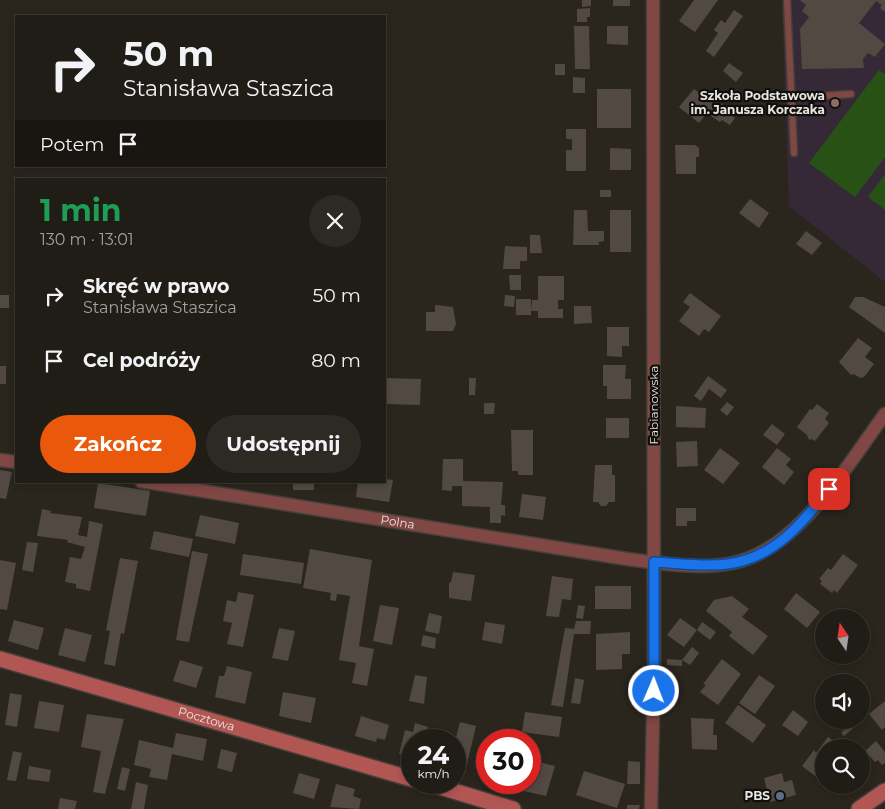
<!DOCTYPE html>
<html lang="pl">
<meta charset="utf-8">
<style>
body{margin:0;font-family:Montserrat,sans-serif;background:#2d2923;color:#f1f3f6;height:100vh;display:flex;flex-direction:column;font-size:19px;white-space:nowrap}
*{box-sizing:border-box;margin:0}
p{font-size:16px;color:#a2a1a1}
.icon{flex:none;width:28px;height:28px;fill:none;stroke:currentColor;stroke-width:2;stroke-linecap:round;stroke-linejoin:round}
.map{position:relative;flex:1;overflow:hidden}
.panel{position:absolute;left:15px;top:178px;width:371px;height:305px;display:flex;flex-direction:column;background:#201c16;border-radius:0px;box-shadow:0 2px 8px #0003,0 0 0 1px #3d3a35}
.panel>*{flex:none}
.banner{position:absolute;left:15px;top:15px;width:371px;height:152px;border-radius:0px;box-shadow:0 2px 8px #0003,0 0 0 1px #3d3a35;background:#201c16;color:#f1f3f6;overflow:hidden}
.needle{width:32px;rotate:347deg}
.controls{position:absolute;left:815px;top:609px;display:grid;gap:10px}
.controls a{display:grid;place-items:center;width:55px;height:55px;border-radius:50%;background:#201c16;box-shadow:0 2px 8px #0003,0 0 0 1px #3d3a35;font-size:25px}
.speed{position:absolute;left:401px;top:729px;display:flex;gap:10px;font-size:25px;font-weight:700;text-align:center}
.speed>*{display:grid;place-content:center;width:65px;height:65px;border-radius:50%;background:#201c16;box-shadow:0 2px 8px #0003,0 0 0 1px #3d3a35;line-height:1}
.speed small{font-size:12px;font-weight:400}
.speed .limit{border:8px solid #d22;background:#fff;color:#111}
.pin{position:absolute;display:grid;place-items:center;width:42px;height:42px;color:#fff;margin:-21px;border-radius:10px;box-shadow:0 2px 8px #0006}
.me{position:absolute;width:55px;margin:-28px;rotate:1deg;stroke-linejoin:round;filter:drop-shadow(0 0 4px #0008)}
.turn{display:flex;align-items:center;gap:18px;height:105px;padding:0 25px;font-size:22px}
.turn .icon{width:65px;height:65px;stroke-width:2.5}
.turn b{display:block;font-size:35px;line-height:42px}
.then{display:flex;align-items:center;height:48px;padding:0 25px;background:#0003;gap:10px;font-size:19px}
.round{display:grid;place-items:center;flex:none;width:52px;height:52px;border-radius:26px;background:#2d2923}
.headline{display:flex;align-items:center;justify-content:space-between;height:85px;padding:0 25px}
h1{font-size:30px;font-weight:700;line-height:38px;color:#1e9e55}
.button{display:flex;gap:10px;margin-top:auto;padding:10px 25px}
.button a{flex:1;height:58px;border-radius:30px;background:#ea580c;color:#fff;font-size:20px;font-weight:700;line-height:58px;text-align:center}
.button a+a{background:#2d2923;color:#f1f3f6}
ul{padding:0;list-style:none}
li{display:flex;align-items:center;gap:15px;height:65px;padding:0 25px}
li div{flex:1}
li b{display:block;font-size:19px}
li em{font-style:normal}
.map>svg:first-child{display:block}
.education{fill:#352937}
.green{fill:#275115}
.building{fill:#524943}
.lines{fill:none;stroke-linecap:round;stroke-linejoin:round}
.lane-casing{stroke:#444139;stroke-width:9}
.street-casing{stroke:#444139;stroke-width:15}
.secondary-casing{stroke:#444139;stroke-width:18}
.lane{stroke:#804744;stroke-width:6}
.street{stroke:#804744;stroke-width:12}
.secondary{stroke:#b25654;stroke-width:15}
.route-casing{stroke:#114b97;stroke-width:12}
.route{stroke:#1a73e8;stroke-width:9}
.education-dot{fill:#8d6e63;stroke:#110f0c;stroke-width:2}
.service-dot{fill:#5c6f8a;stroke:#110f0c;stroke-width:2}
.labels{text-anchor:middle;stroke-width:4.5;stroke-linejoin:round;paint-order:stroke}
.poi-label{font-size:12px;font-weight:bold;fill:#e7e5e0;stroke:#110f0c;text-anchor:end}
.street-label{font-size:12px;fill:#e7e5e0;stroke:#110f0c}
</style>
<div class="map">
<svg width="885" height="809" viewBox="0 0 885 809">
<rect width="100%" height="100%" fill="#2a261e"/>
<!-- education -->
<polygon class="education" points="782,0 885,0 885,282 789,206"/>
<!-- green -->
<g class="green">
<polygon points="879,70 885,74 885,157 855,197 809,163"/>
<polygon points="885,174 885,210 868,197"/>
</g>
<!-- building -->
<g class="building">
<polygon points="582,0 591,0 591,6 582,7"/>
<rect x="613" y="0" width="17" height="6"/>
<polygon points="694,0 718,0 695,32 679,21"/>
<polygon points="800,0 885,0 885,12 880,8 882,5 876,1 859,23 885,44 875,57 868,53 863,59 864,68 802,69 800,29 809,17 802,11 806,5"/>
<polygon points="590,8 590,17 587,17 587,22 577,22 577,9"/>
<polygon points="734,10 743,16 714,57 706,51 718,33 714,30 721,20 725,23"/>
<polygon points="574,26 589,26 590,69 575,69"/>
<polygon points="607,26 628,26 628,45 607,44"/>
<polygon points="729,63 743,73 736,82 723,71"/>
<rect x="555" y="64" width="10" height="11"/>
<polygon points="573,77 585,78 585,93 573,93"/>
<rect x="597" y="89" width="34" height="39"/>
<polygon points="694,89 718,107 721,103 730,110 728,112 735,118 730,125 722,120 720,122 711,116 714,112 710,109 699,123 679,107"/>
<polygon points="566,129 586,129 586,171 566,171 566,150 572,150 572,139 566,139"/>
<polygon points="675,145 695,145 699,148 699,157 696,157 696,174 676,174"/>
<polygon points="610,148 631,149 631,170 610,170"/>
<rect x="600" y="190" width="11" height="7"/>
<polygon points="750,199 769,213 759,228 739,213"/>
<polygon points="574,210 587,210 588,231 604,231 604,241 599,242 599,245 573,245"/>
<rect x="610" y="210" width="21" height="42"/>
<polygon points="806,231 822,243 812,255 796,244"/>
<polygon points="530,235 540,235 542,253 530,253"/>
<polygon points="505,246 527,247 527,261 520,261 520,269 503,269"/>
<polygon points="509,275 521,275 521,290 510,290"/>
<polygon points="538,276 564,276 564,300 558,300 558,309 563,309 563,318 538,318 538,311 531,311 532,300 538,300"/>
<polygon points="690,293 721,316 709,332 704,329 699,336 679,321 690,307 683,302"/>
<rect x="0" y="295" width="9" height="13"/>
<polygon points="505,295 515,296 514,307 504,306"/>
<polygon points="855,297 863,297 885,307 885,333 849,307"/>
<rect x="516" y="299" width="15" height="16"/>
<polygon points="435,305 453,307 456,324 453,331 426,331 426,312 435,312"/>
<polygon points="574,306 591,306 592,323 574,324"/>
<polygon points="607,327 629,327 629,346 622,346 622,357 607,356"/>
<polygon points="858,338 872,348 865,357 874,364 864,377 860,378 854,374 851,375 839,362"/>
<polygon points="603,365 626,365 625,379 631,379 631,399 607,399 607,386 603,386"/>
<rect x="0" y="366" width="6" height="18"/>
<polygon points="708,376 727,390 721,398 709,389 701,401 694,396"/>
<polygon points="385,378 421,379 420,405 385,404"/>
<polygon points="469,378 476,378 475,395 469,395"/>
<polygon points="727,402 734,407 727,416 720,410"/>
<polygon points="484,403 495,403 494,414 484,414"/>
<polygon points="817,404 829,413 825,419 829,423 815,441 812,439 809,440 807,435 797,427 810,409 812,410"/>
<polygon points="676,406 706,408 705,428 676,427"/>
<rect x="606" y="418" width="23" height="20"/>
<polygon points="772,424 785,434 777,445 763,435"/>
<polygon points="511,430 533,430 533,475 518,475 518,471 512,471"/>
<polygon points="697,441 698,466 677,467 676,442"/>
<polygon points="720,448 740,463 723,484 704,470"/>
<polygon points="777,448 791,459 786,465 794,472 784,485 762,467"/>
<polygon points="443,459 463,459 463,481 503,482 501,505 505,505 505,516 501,515 501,523 490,523 490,507 462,506 462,486 452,486 452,491 442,490"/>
<polygon points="595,465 612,465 612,475 615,475 615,502 609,502 606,506 601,506 598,502 593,502"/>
<polygon points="0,470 12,472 6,499 0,498"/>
<polygon points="385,479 393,480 389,502 356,497 358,481 385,481"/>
<rect x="293" y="481" width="21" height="9"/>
<polygon points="98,483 150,491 146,516 94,508"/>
<polygon points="522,494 546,497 543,520 519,517"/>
<polygon points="676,508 696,508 696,521 687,521 687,526 676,526"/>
<polygon points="42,509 51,511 50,513 82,517 78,535 87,537 89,521 103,524 90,591 76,588 76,584 65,582 70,557 81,559 85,547 67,542 68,540 37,536"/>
<polygon points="200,515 239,523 235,544 195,536"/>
<polygon points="154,531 193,539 189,557 150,549"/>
<polygon points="27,542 38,543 33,572 22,570"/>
<polygon points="310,549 372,560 359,646 374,649 367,686 352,683 356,663 339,660 350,596 337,594 336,601 330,600 331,593 303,588"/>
<polygon points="192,551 208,554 189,642 176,640"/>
<polygon points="243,554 304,563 301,584 240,575"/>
<polygon points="843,554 858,565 837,593 834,590 832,593 820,584 822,581 819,579 828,568 831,570"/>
<polygon points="120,558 138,561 124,634 121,633 115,666 104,664 110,631 106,630"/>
<polygon points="0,560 16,563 7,610 0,609"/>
<polygon points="453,572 475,575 471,601 449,598 449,583 451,582"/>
<polygon points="552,576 573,579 571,600 562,599 559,617 546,616"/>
<rect x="595" y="586" width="36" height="23"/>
<polygon points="238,592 254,595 243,647 227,644 232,623 223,621 227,600 236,602"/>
<polygon points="796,593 820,612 807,628 784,609"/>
<polygon points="732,596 749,609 742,617 768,636 753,655 729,636 732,632 706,611 714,600"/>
<polygon points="380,605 399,608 392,645 373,641"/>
<polygon points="578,605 585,606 583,619 576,618"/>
<polygon points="429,613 442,616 439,634 425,631"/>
<polygon points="680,618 697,630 684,647 667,635"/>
<polygon points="14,620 44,628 38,650 8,641"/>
<polygon points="576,621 591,621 590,634 574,634 563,707 551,705 565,628 574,629"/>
<polygon points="485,622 505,625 502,644 482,640"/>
<polygon points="702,622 716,632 710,640 697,630"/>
<polygon points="65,628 92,635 85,662 58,655"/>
<polygon points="279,628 295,631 288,661 272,658"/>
<polygon points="630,632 630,654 622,654 622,669 596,670 596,634"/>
<polygon points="423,635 436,638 435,649 421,646"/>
<polygon points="692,647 699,653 690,665 682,660 682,666 667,665 667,659 682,660"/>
<polygon points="722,659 741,674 718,705 700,692 706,685 703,684"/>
<polygon points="180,660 203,667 196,688 173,681"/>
<polygon points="227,666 252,672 245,704 215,697 219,676 224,676"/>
<polygon points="415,675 427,677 424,704 409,701"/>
<polygon points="759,675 775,686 755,714 739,703"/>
<polygon points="575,678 584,680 580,704 571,703"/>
<polygon points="283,692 316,698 311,723 279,716"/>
<polygon points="10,693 22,695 17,727 5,725"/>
<polygon points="39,701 64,705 59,732 34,728"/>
<polygon points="885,701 885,727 882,730 869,714"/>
<polygon points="738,705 766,725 753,743 725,723"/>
<polygon points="793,710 808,722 798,736 782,725"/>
<polygon points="525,712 562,717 559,737 522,732"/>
<polygon points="87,714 124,719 105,794 93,792 101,751 81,747"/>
<polygon points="361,716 389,725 385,740 377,738 376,742 355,736"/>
<polygon points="691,718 714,719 713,735 717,735 717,750 692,749"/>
<polygon points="837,720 855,720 858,724 844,736 841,733 845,729"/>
<polygon points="460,722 476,726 465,773 455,770 455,741"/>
<polygon points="415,723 428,727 426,735 436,738 435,740 412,740 412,757 399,754 405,730 413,732"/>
<polygon points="176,733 207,739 203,761 172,754 167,780 149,777 151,769 134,765 139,740 173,748"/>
<polygon points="828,737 842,748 824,748 824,779 817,774 815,776 802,766 814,750 816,753"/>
<polygon points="876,741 885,752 885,763 882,765 878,760 875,762 865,751"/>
<polygon points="488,744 488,769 480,766"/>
<polygon points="221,749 237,753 232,772 217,768"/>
<polygon points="13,751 22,753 16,781 7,780"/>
<polygon points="530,760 555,766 546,796 519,790 521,782 530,782"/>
<polygon points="628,761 640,762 640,784 627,784"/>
<polygon points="29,766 51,770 49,782 27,779"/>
<polygon points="122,767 130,769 125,791 117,789"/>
<polygon points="584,771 625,784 617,808 576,795"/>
<polygon points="299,773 320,779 314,799 293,793"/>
<polygon points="782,773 784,782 792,780 796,795 770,802 763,791 767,790 764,778"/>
<polygon points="136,782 148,785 144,809 131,809"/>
<polygon points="336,784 355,789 353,796 361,799 359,809 330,807"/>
<polygon points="60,798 77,801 75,809 58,809"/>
<polygon points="627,805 640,805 639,809 627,809"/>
</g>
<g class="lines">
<defs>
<g id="lane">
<polyline points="787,0 794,153"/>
<polyline points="791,98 851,94"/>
</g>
<g id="street">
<polyline points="0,460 16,462"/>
<path id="s1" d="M141,481l486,78c33,4 73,11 106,4 65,-13 114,-98 152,-149"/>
<polyline points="651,809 654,672 653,0"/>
</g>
<g id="secondary">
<path id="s2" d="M0,659l412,120"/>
<polyline points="424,782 513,809"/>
<polyline points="859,809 885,791"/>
</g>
</defs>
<!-- lane casing -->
<use href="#lane" class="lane-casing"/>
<!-- street casing -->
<use href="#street" class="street-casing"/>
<!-- secondary casing -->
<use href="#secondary" class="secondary-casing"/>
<!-- lane -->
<use href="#lane" class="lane"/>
<!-- street -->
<use href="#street" class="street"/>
<!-- secondary -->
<use href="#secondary" class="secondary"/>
</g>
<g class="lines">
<defs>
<path id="route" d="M654,691v-129c24,1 49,5 73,2 46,-5 76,-41 102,-75"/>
</defs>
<!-- route casing -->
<use href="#route" class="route-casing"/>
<!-- route -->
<use href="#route" class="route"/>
</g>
<!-- markers -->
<circle class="education-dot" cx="835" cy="103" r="5"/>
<circle class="service-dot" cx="780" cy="796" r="5"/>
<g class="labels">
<!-- poi labels -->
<g class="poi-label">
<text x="825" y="100">Szkoła Podstawowa<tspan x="825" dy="14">im. Janusza Korczaka</tspan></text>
<text x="770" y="800">PBS</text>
</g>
<!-- street labels -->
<g class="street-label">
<text transform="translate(654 405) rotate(-90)" y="4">Fabianowska</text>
<text dy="4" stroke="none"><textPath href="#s1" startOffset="260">Polna</textPath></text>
<text dy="4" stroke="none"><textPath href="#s2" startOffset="215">Pocztowa</textPath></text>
</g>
</g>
</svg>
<div class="controls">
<a><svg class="needle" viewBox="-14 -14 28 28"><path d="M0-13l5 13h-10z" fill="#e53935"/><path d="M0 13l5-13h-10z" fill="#a2a1a1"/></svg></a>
<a><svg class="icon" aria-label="sound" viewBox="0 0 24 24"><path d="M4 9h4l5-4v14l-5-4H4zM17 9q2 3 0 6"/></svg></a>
<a><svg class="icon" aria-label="search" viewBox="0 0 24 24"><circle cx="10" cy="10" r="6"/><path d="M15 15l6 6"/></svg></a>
</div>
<div class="speed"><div>24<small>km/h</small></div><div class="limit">30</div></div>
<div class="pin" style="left:829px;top:489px;background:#d93025"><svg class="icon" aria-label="arrive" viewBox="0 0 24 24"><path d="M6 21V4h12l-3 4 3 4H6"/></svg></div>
<svg class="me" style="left:654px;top:691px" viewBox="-20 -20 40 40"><circle r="17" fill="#1a73e8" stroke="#fff" stroke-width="3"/><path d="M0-11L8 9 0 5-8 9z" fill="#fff"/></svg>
<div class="banner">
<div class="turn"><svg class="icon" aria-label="right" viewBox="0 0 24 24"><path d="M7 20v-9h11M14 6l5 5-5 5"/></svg><div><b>50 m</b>Stanisława Staszica</div></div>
<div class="then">Potem<svg class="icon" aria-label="arrive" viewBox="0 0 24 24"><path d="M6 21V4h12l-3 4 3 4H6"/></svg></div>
</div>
<section class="panel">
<div class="headline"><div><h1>1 min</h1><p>130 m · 13:01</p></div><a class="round"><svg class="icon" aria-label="close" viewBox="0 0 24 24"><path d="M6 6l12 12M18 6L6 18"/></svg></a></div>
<ul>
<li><svg class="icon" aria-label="right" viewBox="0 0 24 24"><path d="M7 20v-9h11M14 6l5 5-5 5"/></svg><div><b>Skręć w prawo</b><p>Stanisława Staszica</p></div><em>50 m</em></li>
<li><svg class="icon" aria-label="arrive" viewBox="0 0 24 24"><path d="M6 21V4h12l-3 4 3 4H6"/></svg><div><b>Cel podróży</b></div><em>80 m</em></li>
</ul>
<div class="button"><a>Zakończ</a><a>Udostępnij</a></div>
</section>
</div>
